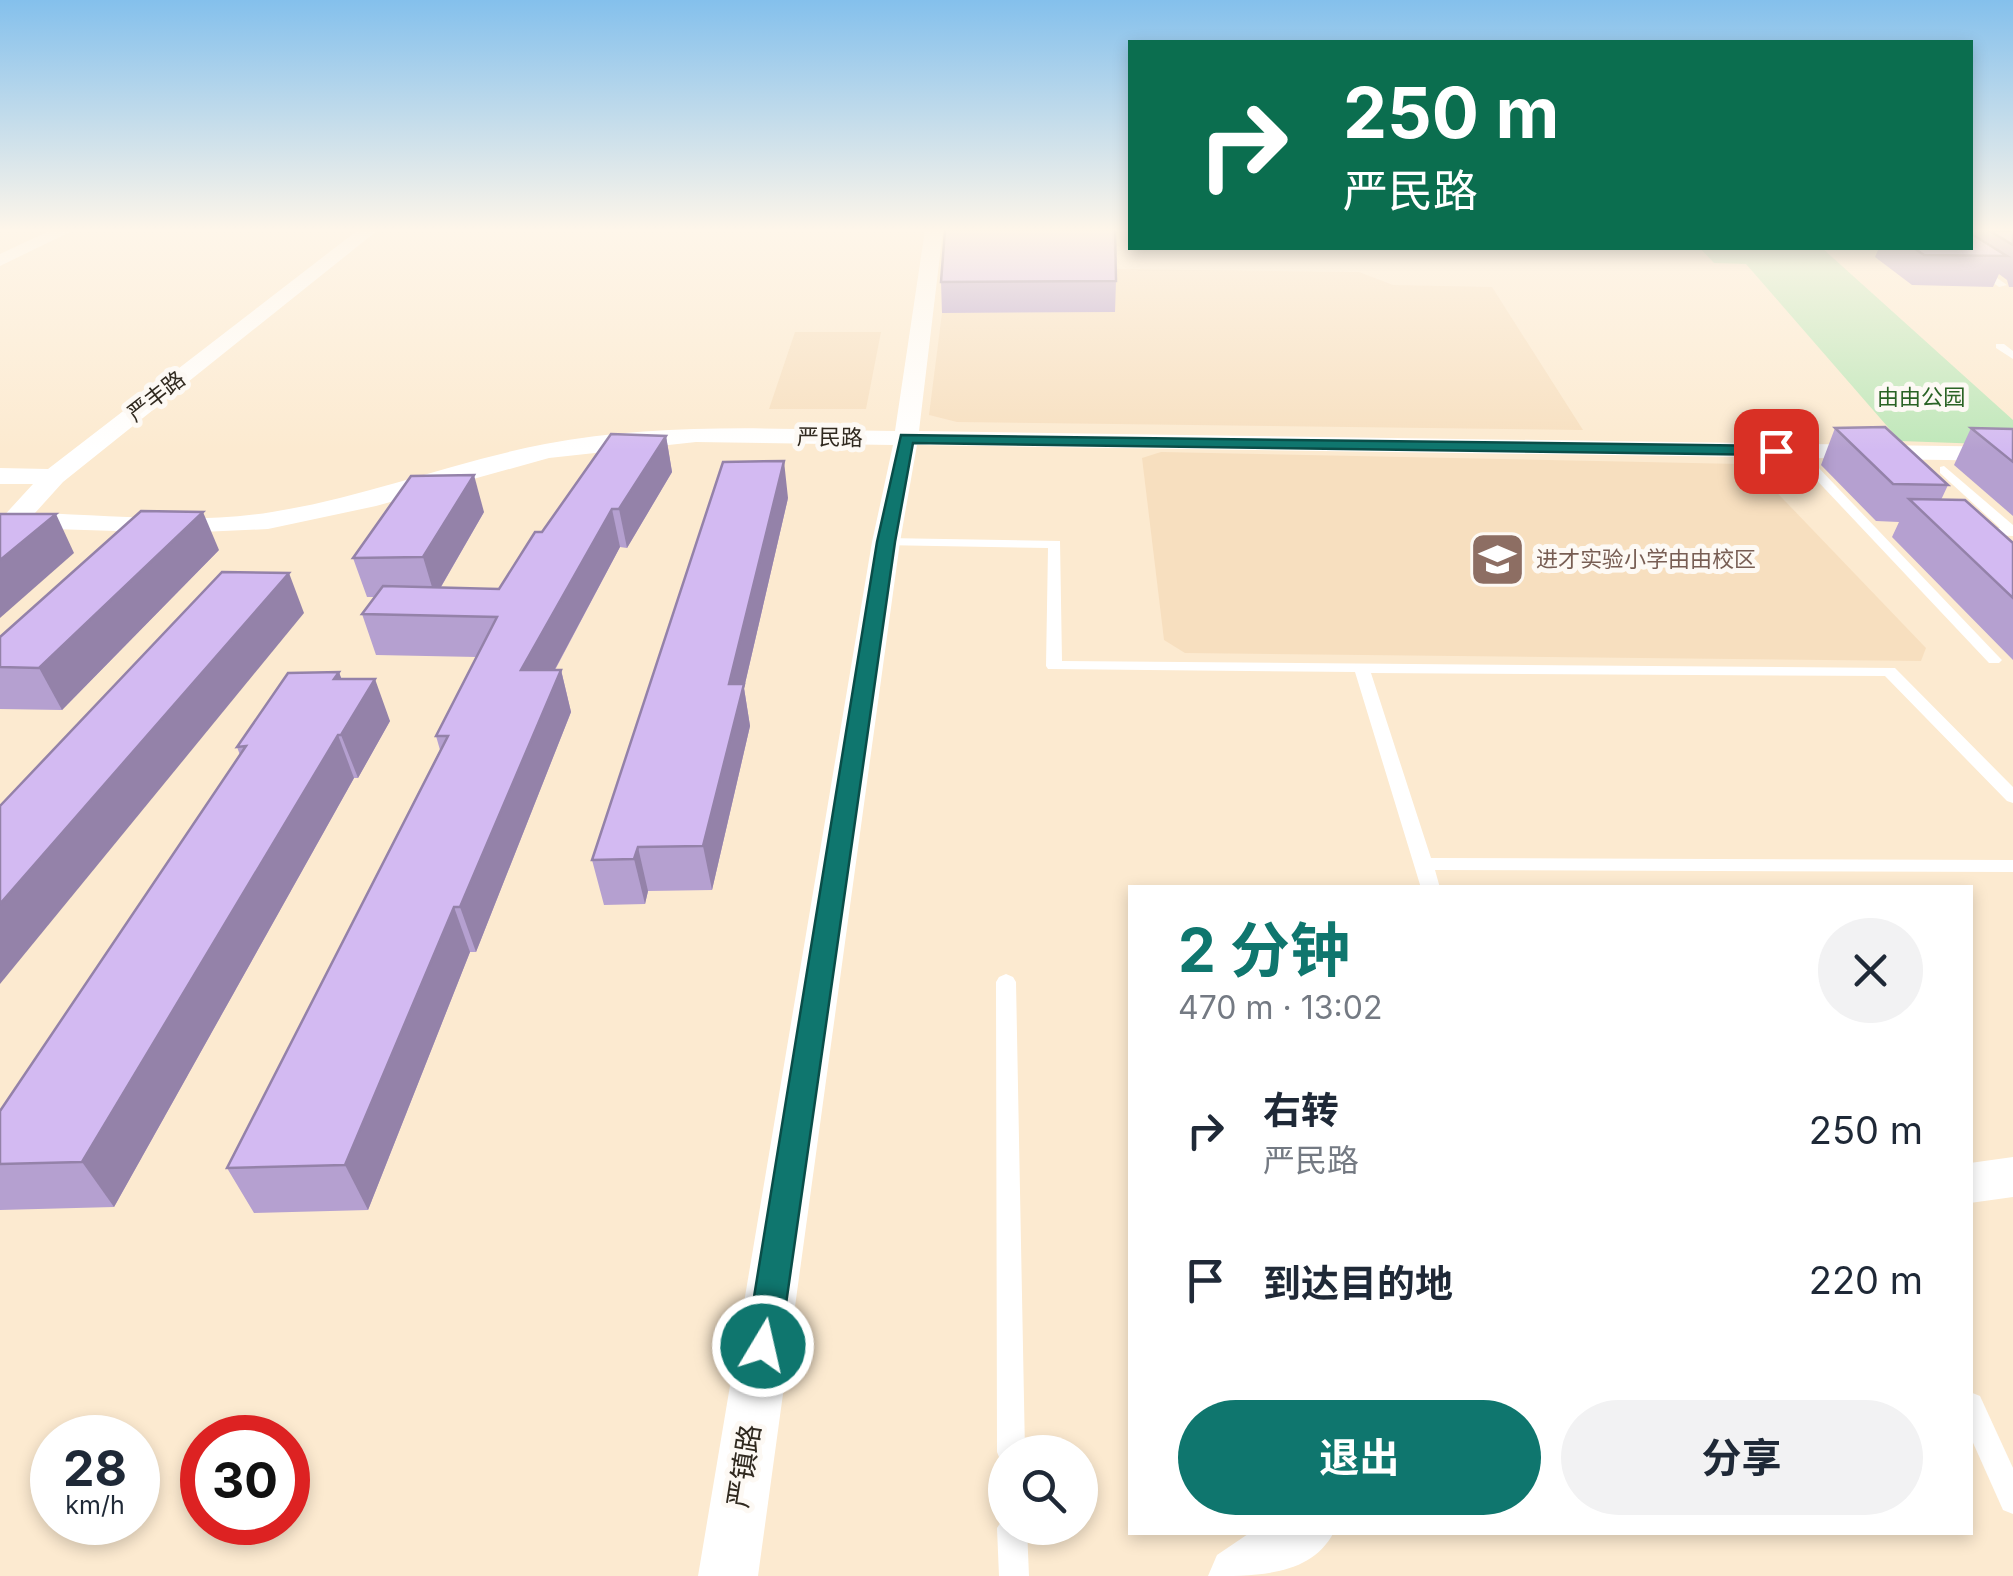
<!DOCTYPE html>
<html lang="zh">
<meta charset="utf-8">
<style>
body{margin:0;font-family:Inter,"Noto Sans SC",sans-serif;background:#f2f2f3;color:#1f2937;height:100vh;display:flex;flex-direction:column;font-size:38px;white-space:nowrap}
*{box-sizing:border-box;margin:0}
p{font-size:32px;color:#747a83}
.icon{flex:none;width:55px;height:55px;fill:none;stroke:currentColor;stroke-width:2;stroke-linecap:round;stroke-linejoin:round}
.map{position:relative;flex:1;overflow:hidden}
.side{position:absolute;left:1128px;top:885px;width:845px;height:650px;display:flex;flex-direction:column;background:#fff;border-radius:0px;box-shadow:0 5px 15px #0003}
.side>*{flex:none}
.guide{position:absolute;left:1128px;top:40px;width:845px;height:210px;border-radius:0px;box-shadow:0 5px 15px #0003;background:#0b6e4f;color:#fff;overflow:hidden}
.tools{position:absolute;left:988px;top:1435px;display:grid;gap:20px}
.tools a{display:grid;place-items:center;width:110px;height:110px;border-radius:50%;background:#fff;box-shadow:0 5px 15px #0003;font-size:50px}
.speed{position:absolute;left:30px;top:1415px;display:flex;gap:20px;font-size:50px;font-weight:700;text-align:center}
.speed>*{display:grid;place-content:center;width:130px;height:130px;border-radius:50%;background:#fff;box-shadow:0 5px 15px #0003;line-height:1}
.speed small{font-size:25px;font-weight:400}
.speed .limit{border:15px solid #d22;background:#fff;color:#111}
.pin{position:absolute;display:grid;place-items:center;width:85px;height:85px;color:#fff;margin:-42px;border-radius:20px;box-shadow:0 5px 15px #0006}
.me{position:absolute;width:110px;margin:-55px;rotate:9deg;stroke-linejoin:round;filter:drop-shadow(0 0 8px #0008)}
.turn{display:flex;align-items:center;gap:35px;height:210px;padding:0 50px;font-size:45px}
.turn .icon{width:130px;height:130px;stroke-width:2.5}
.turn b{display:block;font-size:70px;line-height:85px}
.round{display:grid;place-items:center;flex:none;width:105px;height:105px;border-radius:52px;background:#f2f2f3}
.headline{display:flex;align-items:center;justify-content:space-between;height:170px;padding:0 50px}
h1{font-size:60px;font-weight:700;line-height:75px;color:#0f766e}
.primary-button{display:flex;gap:20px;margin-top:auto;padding:20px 50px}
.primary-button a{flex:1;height:115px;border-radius:60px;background:#0f766e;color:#fff;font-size:40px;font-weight:700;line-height:115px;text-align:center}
.primary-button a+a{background:#f2f2f3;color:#1f2937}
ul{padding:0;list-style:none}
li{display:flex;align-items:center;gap:30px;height:150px;padding:0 50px}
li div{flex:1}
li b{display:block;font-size:38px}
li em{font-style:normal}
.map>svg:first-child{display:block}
.built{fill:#f7dfbf}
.green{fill:#bee7b9}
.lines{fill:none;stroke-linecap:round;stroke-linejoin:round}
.lane{fill:#fff;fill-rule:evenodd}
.street{fill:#fff;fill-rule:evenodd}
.wall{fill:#b5a0d0}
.shaded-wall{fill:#9482a9}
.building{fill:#d3baf2;stroke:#9482a9;stroke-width:2.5}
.route{fill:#0f766e;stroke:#0a4d48;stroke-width:2.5}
.labels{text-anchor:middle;stroke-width:10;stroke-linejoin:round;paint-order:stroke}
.far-street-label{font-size:22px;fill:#30291f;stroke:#fdf9f4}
.far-park-label{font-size:22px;fill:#2a6325;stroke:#fdf9f4}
.far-education-label{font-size:22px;fill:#785e54;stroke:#fdf9f4;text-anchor:start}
.street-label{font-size:28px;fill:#30291f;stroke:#fdf9f4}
</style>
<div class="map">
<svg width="2013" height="1576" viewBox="0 0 2013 1576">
<rect width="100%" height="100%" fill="#fcead0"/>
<!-- built -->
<g class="built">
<polygon points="1114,269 1359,272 1393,285 1492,287 1583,430 957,422 929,415 942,313 1114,312"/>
<polygon points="795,332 881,332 866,409 769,409"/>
<polygon points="1161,452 1741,464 1763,478 1926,648 1921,661 1185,653 1164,640 1142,458"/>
</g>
<!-- green -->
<polygon class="green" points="1700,248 1822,248 2013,420 2013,445 1900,441 1746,264 1714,263"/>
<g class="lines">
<!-- lane -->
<g class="lane">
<polygon points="1973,265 1979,265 2007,285 1999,287 1973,269"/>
<polygon points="1996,344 2004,344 2013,351 2013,359 1996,348"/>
<polygon points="1808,465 1816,465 1999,657 2002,660 1999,663 1989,663 1808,471"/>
<polygon points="1944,466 2013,525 2013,536 1975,534 1975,528 2000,528 1940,473 1940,467"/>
<polygon points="886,538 1060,541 1062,661 1895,668 2013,787 2013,803 2007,801 1885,676 1371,673 1431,858 2013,860 2013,872 1435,870 1440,888 1421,888 1355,672 1048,669 1046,666 1048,548 881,545 881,539"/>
<polygon points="1006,974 1013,977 1016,982 1025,1452 1005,1452 1005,1464 1001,1462 997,1452 996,982 999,977"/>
<polygon points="1970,1392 1980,1396 2013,1468 2013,1514 2003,1510 1970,1436"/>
<polygon points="1005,1516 1005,1528 1027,1528 1029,1576 999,1576 997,1528"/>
</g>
<!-- street -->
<g class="street">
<polygon points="51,230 74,230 0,266 0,254"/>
<path d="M358,230h20l-315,252 -28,31c78,2 160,12 237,-1 93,-15 181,-50 273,-68 115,-22 234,-15 350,-13l30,-201h18l-24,201 1094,16v14l-1096,-16 -17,97 -142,1034h-60l174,-1034 21,-97 -197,-3 -147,16 -173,48 -108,23 -88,4 -159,-5 -7,8 -14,1v-17l33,-36h-33v-16l48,1z"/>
<polygon points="2013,1157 2013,1197 1970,1203 1970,1163"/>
<path d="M1251,1532h83c-23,44 -76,44 -126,44l9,-21z"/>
</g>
</g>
<!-- wall -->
<g class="wall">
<polygon points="1970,230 2013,230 2013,287 2009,287 2007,280 1999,274 1993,287 1912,285 1875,257 1879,248 1970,248"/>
<polygon points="1116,281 1115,312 942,313 941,282"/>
<polygon points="1835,428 1948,485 1941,500 2013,543 2013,660 1892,537 1899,522 1876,521 1821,465"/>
<polygon points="1971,428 2013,429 2013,516 1954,465"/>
<polygon points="666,436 672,472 627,548 620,547 555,670 561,670 571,712 476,952 470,952 368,1210 254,1213 227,1168 440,750 436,736 477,657 376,655 362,614 375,597 367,597 353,558 484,512 441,587 499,589 542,532"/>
<polygon points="788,498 744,688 750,726 712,890 648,891 645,904 604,905 592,860"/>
<polygon points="219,550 62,710 0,709 0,637"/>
<polygon points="339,672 341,679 390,721 358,778 354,778 114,1207 0,1210 0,1111 240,755 237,747"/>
</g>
<!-- shaded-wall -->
<g class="shaded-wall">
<polygon points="666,436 672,472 627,548 619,509"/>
<polygon points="784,461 788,498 744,688 750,726 712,890 703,846 729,684"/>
<polygon points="474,475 484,512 435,597 423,557"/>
<polygon points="612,509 620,547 532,712 521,670"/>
<polygon points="203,512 219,550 62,710 39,668"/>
<polygon points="56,514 74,553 0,618 0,560"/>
<polygon points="289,573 304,613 0,984 0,904"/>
<polygon points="561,670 571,712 476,952 460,907"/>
<polygon points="339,672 354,714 375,679 390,721 358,778 341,735 334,679"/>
<polygon points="338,735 354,778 114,1207 82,1162"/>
<polygon points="638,847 648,891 645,904 634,859"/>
<polygon points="454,907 470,952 368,1210 345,1165"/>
</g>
<!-- building -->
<g class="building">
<polygon points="945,230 1115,230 1116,281 941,282"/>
<polygon points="1990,231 2013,231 2013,245"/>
<polygon points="1970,233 2007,256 1924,255 1914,248 1970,248"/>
<polygon points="1885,427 1948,485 1893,484 1835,428"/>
<polygon points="1971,428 2013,429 2013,462"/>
<polygon points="611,434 666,436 619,509 612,509 521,670 561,670 460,907 454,907 345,1165 227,1168 448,736 436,736 497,617 362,614 383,586 499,589 535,532 542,532"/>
<polygon points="784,461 729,684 744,684 703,846 638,847 634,859 592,860 723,462"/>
<polygon points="474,475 423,557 353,558 411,476"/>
<polygon points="1909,499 1965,500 2013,543 2013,598"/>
<polygon points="141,511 203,512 39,668 0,667 0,637"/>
<polygon points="0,514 56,514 0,560"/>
<polygon points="222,572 289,573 0,904 0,806"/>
<polygon points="339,672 334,679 375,679 341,735 338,735 82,1162 0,1164 0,1111 246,746 237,747 288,673"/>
</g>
<!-- sky -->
<linearGradient id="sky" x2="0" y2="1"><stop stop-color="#84c0ec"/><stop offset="0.51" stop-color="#fef6ea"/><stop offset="1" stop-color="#fef6ea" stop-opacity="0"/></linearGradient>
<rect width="2013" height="451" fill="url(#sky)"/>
<!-- route -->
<polygon class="route" points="901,435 1776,446 1784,451 1776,455 913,443 895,542 780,1346 775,1358 763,1362 751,1358 746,1346 877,542"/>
<!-- icons -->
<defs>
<symbol id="school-square" viewBox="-11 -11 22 22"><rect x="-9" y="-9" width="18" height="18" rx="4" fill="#8d6e63" stroke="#fdf9f4"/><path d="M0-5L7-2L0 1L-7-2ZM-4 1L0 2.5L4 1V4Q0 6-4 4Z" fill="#fff"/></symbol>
</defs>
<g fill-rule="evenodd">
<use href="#school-square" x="1466" y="528" width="63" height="63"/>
</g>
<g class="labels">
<!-- far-street labels -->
<g class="far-street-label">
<text transform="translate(156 396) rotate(-38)" y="8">严丰路</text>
<text transform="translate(830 437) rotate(1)" y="8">严民路</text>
</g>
<!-- far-park labels -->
<g class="far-park-label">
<text x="1921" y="405">由由公园</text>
</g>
<!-- far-education labels -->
<g class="far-education-label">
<text x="1536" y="567">进才实验小学由由校区</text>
</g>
<!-- street labels -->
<g class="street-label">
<text transform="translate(744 1466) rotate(-81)" y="10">严镇路</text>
</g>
</g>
</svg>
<div class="tools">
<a><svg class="icon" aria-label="search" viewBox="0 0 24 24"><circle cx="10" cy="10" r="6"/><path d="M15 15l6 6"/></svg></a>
</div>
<div class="speed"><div>28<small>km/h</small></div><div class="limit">30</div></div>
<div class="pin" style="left:1776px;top:451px;background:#d93025"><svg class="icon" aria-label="arrive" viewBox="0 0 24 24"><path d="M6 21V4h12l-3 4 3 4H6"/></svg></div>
<svg class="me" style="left:763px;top:1346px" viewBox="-20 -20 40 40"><circle r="17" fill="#0f766e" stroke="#fff" stroke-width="3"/><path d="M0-11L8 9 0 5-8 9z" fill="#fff"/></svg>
<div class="guide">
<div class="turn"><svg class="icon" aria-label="right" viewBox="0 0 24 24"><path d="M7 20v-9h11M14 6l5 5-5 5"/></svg><div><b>250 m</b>严民路</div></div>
</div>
<section class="side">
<div class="headline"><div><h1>2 分钟</h1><p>470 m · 13:02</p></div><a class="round"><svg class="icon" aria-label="close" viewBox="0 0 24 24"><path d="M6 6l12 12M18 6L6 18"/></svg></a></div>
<ul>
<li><svg class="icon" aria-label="right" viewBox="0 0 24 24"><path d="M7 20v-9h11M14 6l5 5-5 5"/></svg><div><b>右转</b><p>严民路</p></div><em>250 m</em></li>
<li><svg class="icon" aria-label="arrive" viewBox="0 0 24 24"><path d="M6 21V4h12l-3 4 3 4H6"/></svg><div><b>到达目的地</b></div><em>220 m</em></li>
</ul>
<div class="primary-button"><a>退出</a><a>分享</a></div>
</section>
</div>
